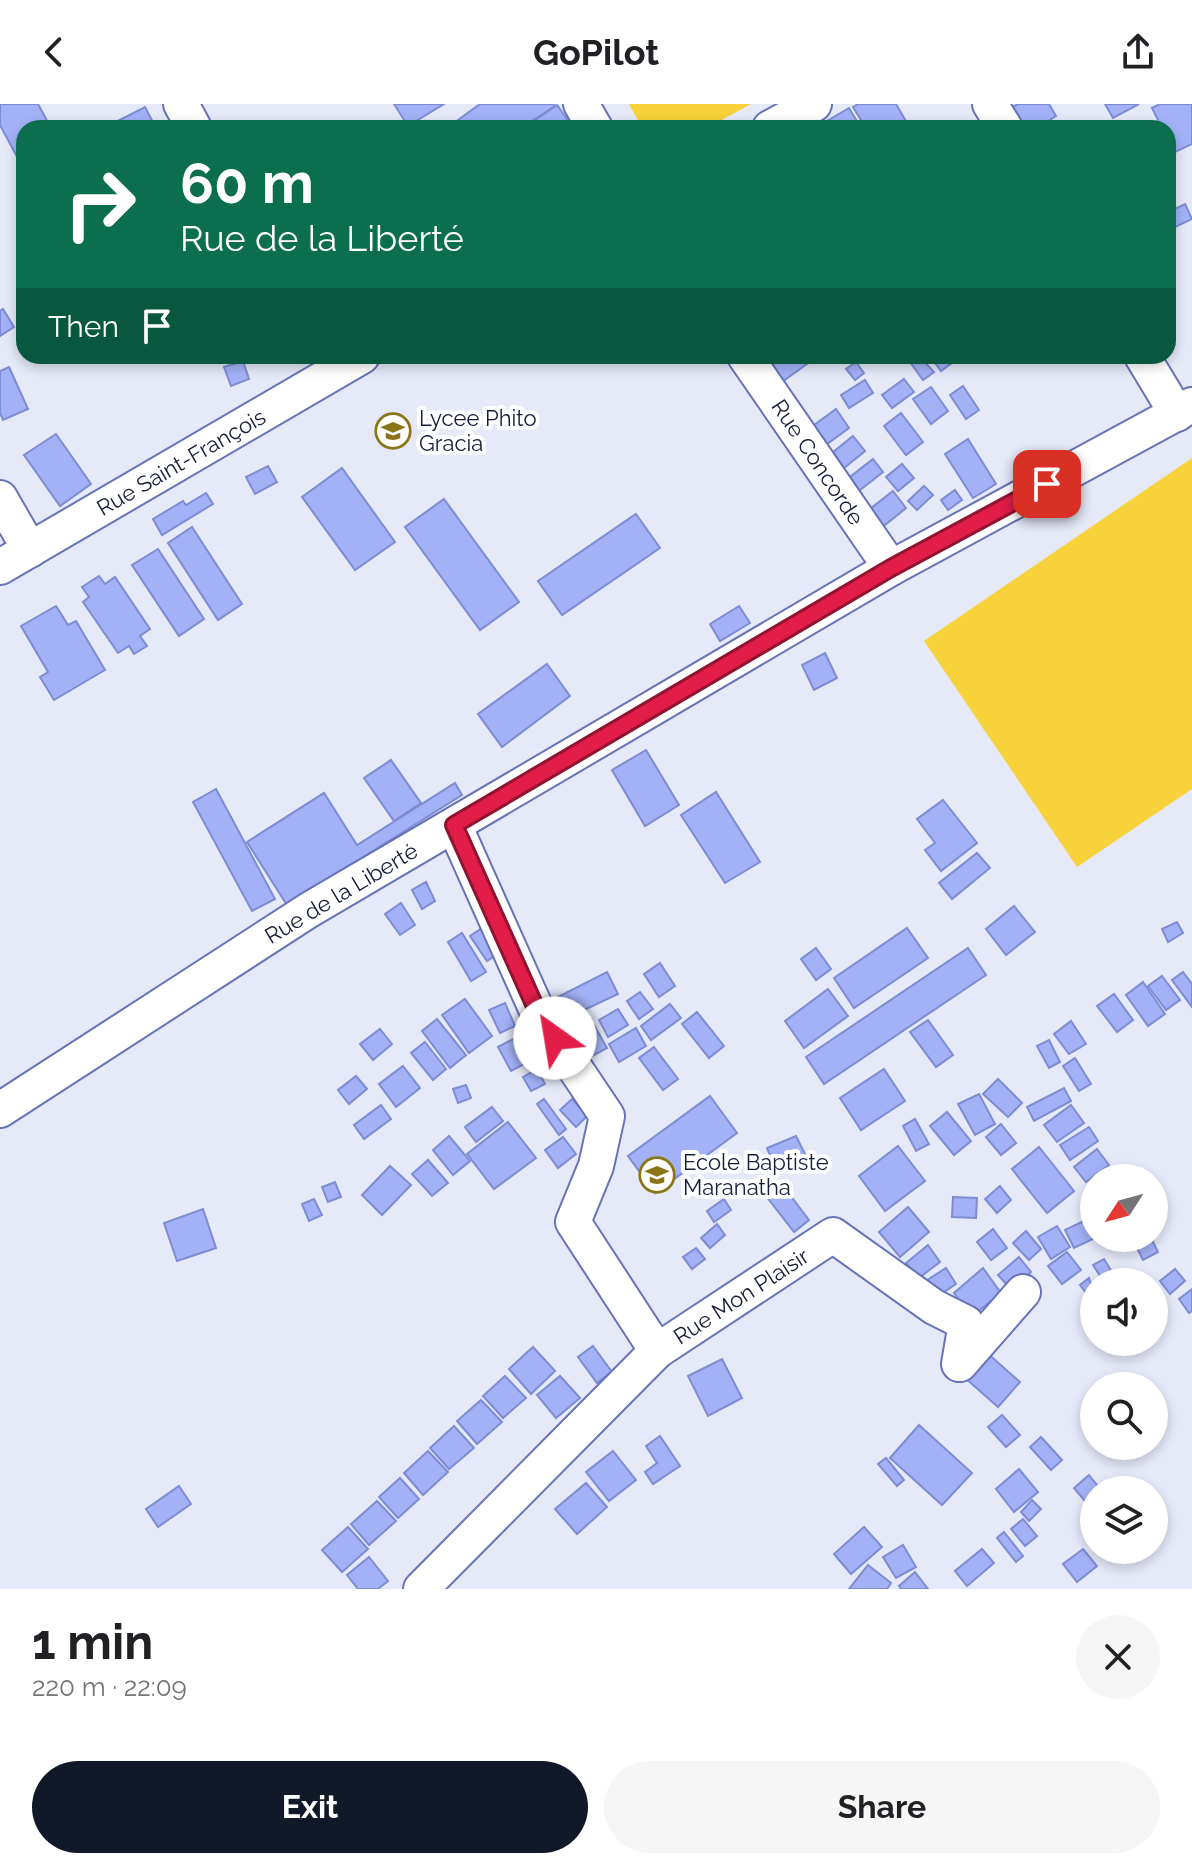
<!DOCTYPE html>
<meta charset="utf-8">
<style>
body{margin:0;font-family:Raleway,sans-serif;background:#f6f6f6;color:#202124;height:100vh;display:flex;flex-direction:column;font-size:30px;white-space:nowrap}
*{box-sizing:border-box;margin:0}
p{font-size:26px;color:#757577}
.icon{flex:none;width:44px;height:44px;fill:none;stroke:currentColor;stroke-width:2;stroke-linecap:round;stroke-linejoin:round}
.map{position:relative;height:1485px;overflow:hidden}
.drawer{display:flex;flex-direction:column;background:#fff;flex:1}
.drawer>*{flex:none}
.hud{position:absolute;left:16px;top:16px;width:1160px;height:244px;border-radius:24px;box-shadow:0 4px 12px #0003;background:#0b6e4f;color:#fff;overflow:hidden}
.needle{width:52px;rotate:234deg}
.tools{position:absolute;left:1080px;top:1060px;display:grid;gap:16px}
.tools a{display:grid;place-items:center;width:88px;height:88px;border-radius:50%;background:#fff;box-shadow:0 4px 12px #0003;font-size:40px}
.pin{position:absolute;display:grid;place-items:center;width:68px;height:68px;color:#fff;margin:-34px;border-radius:16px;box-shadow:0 4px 12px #0006}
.me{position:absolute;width:88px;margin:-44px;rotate:328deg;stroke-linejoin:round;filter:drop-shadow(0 0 6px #0008)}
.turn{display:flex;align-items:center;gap:28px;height:168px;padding:0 32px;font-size:36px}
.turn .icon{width:104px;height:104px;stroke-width:2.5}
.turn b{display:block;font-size:56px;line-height:68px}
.then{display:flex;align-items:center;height:76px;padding:0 32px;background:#0003;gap:16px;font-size:30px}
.round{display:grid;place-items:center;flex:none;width:84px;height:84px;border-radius:42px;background:#f6f6f6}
.overview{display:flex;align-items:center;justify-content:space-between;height:136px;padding:0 32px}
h1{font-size:48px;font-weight:700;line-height:60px}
.cta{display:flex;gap:16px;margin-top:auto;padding:16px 32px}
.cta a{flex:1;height:92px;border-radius:48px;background:#111827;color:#fff;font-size:32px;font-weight:700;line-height:92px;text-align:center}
.cta a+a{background:#f6f6f6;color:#202124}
header{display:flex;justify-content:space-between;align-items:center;height:104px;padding:0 32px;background:#fff;font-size:36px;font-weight:700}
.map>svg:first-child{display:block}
.green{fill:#f8d23a}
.building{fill:#a3b2f7;stroke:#7e8cd3;stroke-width:2}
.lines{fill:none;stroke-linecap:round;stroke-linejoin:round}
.minor-casing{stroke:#6673b8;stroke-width:38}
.minor{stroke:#fff;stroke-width:34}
.route-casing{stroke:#92132f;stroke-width:20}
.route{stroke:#e11d48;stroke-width:14}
.labels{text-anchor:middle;stroke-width:8;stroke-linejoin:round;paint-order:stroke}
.poi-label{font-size:22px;fill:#181d39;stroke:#fff;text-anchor:start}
.street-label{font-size:22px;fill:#181d39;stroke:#fff}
</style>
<header><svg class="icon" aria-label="back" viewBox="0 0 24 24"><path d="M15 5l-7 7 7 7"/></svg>GoPilot<svg class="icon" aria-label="share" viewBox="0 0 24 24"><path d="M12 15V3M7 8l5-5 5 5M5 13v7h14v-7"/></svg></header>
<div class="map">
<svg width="1192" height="1485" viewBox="0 0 1192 1485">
<rect width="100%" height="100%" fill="#e5e9f8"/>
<!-- green -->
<g class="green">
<polygon points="629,0 751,0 707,24 642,24"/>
<polygon points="1192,354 1192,685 1077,763 924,537"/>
</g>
<!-- building -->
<g class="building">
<polygon points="0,0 38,0 51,24 24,24 24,47 16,51 0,21"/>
<polygon points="394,0 444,0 408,22"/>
<polygon points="480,0 554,0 555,2 521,24 447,24"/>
<polygon points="858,0 896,0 910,24 866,24 853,3"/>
<polygon points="1018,0 1049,0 1056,12 1037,24 1010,24 1001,9"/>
<polygon points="1105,0 1139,0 1113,14"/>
<polygon points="1160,0 1192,0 1192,40 1173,49 1168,38 1168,24 1162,24 1152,4"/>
<polygon points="557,1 572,22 524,24"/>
<polygon points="145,3 156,24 104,24"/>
<polygon points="849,4 861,24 824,24 822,20"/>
<polygon points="1185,100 1192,115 1169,126 1168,108"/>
<polygon points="3,205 14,223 0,232 0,207"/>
<polygon points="753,252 818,252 775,283"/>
<polygon points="919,252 934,268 923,276 910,258"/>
<polygon points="930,252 948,252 953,258 941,267"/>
<polygon points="243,257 249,275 231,282 224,263"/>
<polygon points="856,258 864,269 855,276 846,265"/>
<polygon points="9,263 28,305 3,316 0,309 0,267"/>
<polygon points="904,275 914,288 892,304 882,291"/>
<polygon points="865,276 873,289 849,304 841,291"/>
<polygon points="963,282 979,306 966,315 950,291"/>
<polygon points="931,283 948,307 931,320 913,295"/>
<polygon points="836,305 849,324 816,348 802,330"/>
<polygon points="901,309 923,338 906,351 884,322"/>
<polygon points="56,330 91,380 60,402 24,351"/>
<polygon points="853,332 865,347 833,373 821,358"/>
<polygon points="968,335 996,380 973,394 945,350"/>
<polygon points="873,355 883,368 851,393 841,380"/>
<polygon points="902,360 914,374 898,387 886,373"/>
<polygon points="268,362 277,378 255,390 246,373"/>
<polygon points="342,364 395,438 355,466 302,393"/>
<polygon points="924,382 933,391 917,406 908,397"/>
<polygon points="955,386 962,396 948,406 941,396"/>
<polygon points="893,387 906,404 880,425 866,408"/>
<polygon points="206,389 213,400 162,431 153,415 183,397 186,401"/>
<polygon points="444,395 519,498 480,526 405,423"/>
<polygon points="636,410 660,444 562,511 538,477"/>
<polygon points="192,423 242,500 218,516 168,439"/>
<polygon points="158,445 204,515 179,532 132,461"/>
<polygon points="99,472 105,480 115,473 150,525 140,532 147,542 134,550 129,542 118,549 83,498 89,493 82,483"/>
<polygon points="56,502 68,521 76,517 105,566 54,596 40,573 48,568 21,522"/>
<polygon points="739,502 750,519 720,537 710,520"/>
<polygon points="825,549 837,574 814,586 802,561"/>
<polygon points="547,560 570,592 502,643 478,610"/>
<polygon points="646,646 679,701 645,722 612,666"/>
<polygon points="391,656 421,699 394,717 364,674"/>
<polygon points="455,679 462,691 287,801 247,738 324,689 357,741"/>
<polygon points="216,685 275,795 252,807 193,698"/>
<polygon points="716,688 760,758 725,779 681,711"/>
<polygon points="943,696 977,739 941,767 925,746 935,739 917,715"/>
<polygon points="977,749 990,764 952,795 939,779"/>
<polygon points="426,778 435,797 422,805 412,786"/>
<polygon points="401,799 415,821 400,831 385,810"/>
<polygon points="1014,802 1035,828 1006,851 986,825"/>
<polygon points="1177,818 1183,829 1168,838 1162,825"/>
<polygon points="485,822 502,847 487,857 470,832"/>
<polygon points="907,824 928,854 854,904 834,874"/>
<polygon points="462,829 486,868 471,877 448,838"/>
<polygon points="816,844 831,865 816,876 801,855"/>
<polygon points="968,844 986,871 824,980 806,953"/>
<polygon points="660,859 675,882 659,893 644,870"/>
<polygon points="607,868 618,890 567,914 556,894"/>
<polygon points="1183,868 1192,880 1192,903 1172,876"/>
<polygon points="1162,872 1180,896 1166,906 1148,882"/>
<polygon points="1143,878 1165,910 1148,922 1126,891"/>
<polygon points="828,885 848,912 804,944 785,917"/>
<polygon points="640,888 653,905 639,915 627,897"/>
<polygon points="1114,890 1133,916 1117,928 1097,902"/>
<polygon points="465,895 492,932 469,949 442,911"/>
<polygon points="505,899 515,922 500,929 489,906"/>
<polygon points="670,900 681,914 651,936 641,922"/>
<polygon points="618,905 628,921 608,933 599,916"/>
<polygon points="697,908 724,942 709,954 682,920"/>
<polygon points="437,915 466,951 450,964 422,927"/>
<polygon points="928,916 953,951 936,963 910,928"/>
<polygon points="1071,917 1086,940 1069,950 1054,930"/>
<polygon points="594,921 607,944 585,956 572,933"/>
<polygon points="636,924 646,942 619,958 609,940"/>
<polygon points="380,925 392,940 373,956 360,940"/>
<polygon points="521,931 534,955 511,967 498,943"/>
<polygon points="1049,936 1060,958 1049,964 1037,942"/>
<polygon points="425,938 446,965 433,976 411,949"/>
<polygon points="654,943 678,975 663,986 639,954"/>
<polygon points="1075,954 1091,980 1079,987 1063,962"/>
<polygon points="403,962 420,984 396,1003 379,980"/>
<polygon points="537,965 545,980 531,987 523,973"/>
<polygon points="884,965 905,997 861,1026 840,994"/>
<polygon points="356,972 367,985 349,1000 338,986"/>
<polygon points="998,975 1022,999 1008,1013 983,990"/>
<polygon points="466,981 471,994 458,999 453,985"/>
<polygon points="1064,984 1071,997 1034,1017 1027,1003"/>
<polygon points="979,990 995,1020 975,1031 958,1000"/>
<polygon points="710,992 737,1029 655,1089 628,1052"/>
<polygon points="544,995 566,1025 559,1031 537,1000"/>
<polygon points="572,995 587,1012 576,1023 560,1006"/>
<polygon points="381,1001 391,1015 364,1035 354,1021"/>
<polygon points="1071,1001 1084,1019 1057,1038 1044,1021"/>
<polygon points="492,1003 503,1017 476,1038 465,1023"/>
<polygon points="947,1008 971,1037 954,1051 930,1022"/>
<polygon points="915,1015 929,1040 916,1047 903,1022"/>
<polygon points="508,1018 536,1054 494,1085 467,1050"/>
<polygon points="1001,1020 1016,1039 1001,1051 986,1033"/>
<polygon points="1089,1023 1098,1037 1070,1056 1060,1041"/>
<polygon points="449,1032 470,1057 453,1071 433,1046"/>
<polygon points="796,1032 808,1056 777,1069 767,1044"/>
<polygon points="563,1033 576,1050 558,1064 545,1046"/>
<polygon points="898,1042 925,1077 885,1107 859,1072"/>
<polygon points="1039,1043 1074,1087 1047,1109 1012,1065"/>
<polygon points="1097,1045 1109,1061 1086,1078 1074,1063"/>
<polygon points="428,1056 448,1079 432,1092 412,1070"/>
<polygon points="390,1062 411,1081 382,1111 362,1091"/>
<polygon points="335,1078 341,1093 328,1098 322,1083"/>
<polygon points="781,1079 809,1116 794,1128 766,1092"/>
<polygon points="1000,1082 1011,1096 997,1109 985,1095"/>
<polygon points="953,1093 977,1094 976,1114 952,1113"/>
<polygon points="314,1095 322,1111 309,1117 302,1100"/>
<polygon points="724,1095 731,1106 714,1118 707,1107"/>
<polygon points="908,1103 929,1128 900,1153 879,1128"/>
<polygon points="203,1105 216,1144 177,1157 164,1119"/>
<polygon points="1094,1112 1095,1134 1074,1144 1065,1126"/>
<polygon points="717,1120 725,1131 710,1144 701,1134"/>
<polygon points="1057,1122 1070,1143 1051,1155 1038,1133"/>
<polygon points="993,1125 1007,1144 991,1156 977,1138"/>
<polygon points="1026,1127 1041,1145 1029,1156 1013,1139"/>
<polygon points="1132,1134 1151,1134 1158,1148 1143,1156"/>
<polygon points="928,1141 940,1158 919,1174 906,1159"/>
<polygon points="696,1144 705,1155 692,1165 683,1153"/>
<polygon points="1067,1148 1081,1166 1062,1180 1048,1162"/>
<polygon points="1019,1153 1031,1168 1011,1185 998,1171"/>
<polygon points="1104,1155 1117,1176 1114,1178 1104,1178 1093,1161"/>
<polygon points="946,1164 956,1180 932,1196 921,1180"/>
<polygon points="983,1164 1001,1189 971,1213 954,1189"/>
<polygon points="1175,1165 1185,1177 1170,1190 1160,1177"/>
<polygon points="1089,1174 1094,1190 1089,1193 1080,1181"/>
<polygon points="1192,1185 1192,1207 1189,1209 1179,1195"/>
<polygon points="593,1242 612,1268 597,1279 578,1253"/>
<polygon points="533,1243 555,1267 531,1290 509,1265"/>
<polygon points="986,1248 1020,1278 998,1303 964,1273"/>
<polygon points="722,1255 742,1294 708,1312 688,1272"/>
<polygon points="505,1272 526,1294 503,1314 483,1292"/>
<polygon points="560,1272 580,1294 556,1314 537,1291"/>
<polygon points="481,1296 502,1318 477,1340 457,1317"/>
<polygon points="1002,1311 1020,1331 1006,1343 988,1323"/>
<polygon points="919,1321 972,1369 942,1401 890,1354"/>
<polygon points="454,1322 474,1344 449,1365 430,1344"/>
<polygon points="660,1332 680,1362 653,1380 645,1368 657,1359 646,1342"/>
<polygon points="1041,1333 1062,1356 1051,1366 1030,1343"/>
<polygon points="428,1347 448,1368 423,1391 404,1369"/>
<polygon points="613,1347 636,1376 609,1397 586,1368"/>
<polygon points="886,1354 904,1376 897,1382 878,1360"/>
<polygon points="1019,1365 1038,1388 1014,1408 996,1385"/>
<polygon points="1089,1371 1101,1386 1094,1386 1094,1399 1090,1403 1074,1384"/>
<polygon points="400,1374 419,1395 398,1414 379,1393"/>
<polygon points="586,1379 607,1403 577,1430 555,1405"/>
<polygon points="179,1382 191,1400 158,1423 146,1405"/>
<polygon points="1032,1396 1041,1405 1029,1417 1021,1408"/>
<polygon points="377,1397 396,1417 369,1441 351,1420"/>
<polygon points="1023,1415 1037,1432 1025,1442 1011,1425"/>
<polygon points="348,1423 368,1445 342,1468 322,1446"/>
<polygon points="864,1423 882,1443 851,1470 834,1450"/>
<polygon points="1004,1428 1023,1452 1016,1458 997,1434"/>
<polygon points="903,1441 916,1463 896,1474 883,1453"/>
<polygon points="982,1445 994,1459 967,1482 955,1467"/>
<polygon points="1083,1445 1097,1462 1077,1478 1063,1460"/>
<polygon points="369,1453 388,1477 378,1485 358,1485 347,1471"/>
<polygon points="868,1461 891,1479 887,1485 849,1485"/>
<polygon points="915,1468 928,1485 901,1485 899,1482"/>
</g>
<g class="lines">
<defs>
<g id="minor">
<polyline points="181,0 194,24"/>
<polyline points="581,0 595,24"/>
<polyline points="990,0 1005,24"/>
<polyline points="770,24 814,0"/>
<polyline points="745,252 891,464"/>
<polyline points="1142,252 1177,310"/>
<polyline points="0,394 30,446"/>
<polyline points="0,463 362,252"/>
<polyline points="454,721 538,909 607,1012 596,1062 573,1118 657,1247"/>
<polyline points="0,1006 309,806 891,464 1192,301"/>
<polyline points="960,1260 1023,1188"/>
<polyline points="421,1485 657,1247 833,1131 934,1203 966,1219 959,1260"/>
</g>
</defs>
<!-- minor casing -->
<use href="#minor" class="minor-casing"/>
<!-- minor -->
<use href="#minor" class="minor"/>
</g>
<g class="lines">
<defs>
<polyline id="route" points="555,934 538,909 454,721 891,464 1047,380"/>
</defs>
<!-- route casing -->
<use href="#route" class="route-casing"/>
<!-- route -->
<use href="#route" class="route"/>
</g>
<!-- icons -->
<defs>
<symbol id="school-ring" viewBox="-11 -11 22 22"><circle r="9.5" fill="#fff" stroke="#8b7519" stroke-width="1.5"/><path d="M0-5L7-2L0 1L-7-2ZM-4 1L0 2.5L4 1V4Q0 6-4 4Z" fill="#8b7519"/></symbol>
</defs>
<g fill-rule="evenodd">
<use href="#school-ring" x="373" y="307" width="40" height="40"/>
<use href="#school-ring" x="637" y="1051" width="40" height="40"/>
</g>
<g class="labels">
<!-- poi labels -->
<g class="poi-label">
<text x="419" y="322">Lycee Phito<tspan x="419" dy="25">Gracia</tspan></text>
<text x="683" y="1066">Ecole Baptiste<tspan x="683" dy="25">Maranatha</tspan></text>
</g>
<!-- street labels -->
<g class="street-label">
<text transform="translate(181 358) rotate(-30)" y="8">Rue Saint-François</text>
<text transform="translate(818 358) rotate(56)" y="8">Rue Concorde</text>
<text transform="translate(341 789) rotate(-31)" y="8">Rue de la Liberté</text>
<text transform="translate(741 1192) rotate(-33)" y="8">Rue Mon Plaisir</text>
</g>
</g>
</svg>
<div class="tools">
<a><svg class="needle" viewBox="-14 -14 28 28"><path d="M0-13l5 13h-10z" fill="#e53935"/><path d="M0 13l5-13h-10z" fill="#757577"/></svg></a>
<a><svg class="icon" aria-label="sound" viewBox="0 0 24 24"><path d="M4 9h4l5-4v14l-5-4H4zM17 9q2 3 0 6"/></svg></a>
<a><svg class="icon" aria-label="search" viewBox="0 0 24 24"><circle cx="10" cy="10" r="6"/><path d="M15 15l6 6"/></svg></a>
<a><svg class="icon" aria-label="layers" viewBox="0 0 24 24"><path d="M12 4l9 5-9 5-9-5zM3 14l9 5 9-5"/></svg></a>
</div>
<div class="pin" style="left:1047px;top:380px;background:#d93025"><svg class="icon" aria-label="arrive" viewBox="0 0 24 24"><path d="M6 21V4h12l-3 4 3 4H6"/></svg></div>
<svg class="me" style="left:555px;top:934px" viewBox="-20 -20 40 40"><circle r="19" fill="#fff"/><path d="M0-13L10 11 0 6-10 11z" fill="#e11d48"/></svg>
<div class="hud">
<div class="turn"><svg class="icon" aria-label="right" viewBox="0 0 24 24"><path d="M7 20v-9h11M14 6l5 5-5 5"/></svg><div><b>60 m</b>Rue de la Liberté</div></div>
<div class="then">Then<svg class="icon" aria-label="arrive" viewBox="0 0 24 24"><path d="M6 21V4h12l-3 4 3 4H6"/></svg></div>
</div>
</div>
<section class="drawer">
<div class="overview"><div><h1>1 min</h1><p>220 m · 22:09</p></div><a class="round"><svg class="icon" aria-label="close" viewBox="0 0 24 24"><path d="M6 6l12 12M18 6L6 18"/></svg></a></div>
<div class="cta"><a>Exit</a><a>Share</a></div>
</section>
